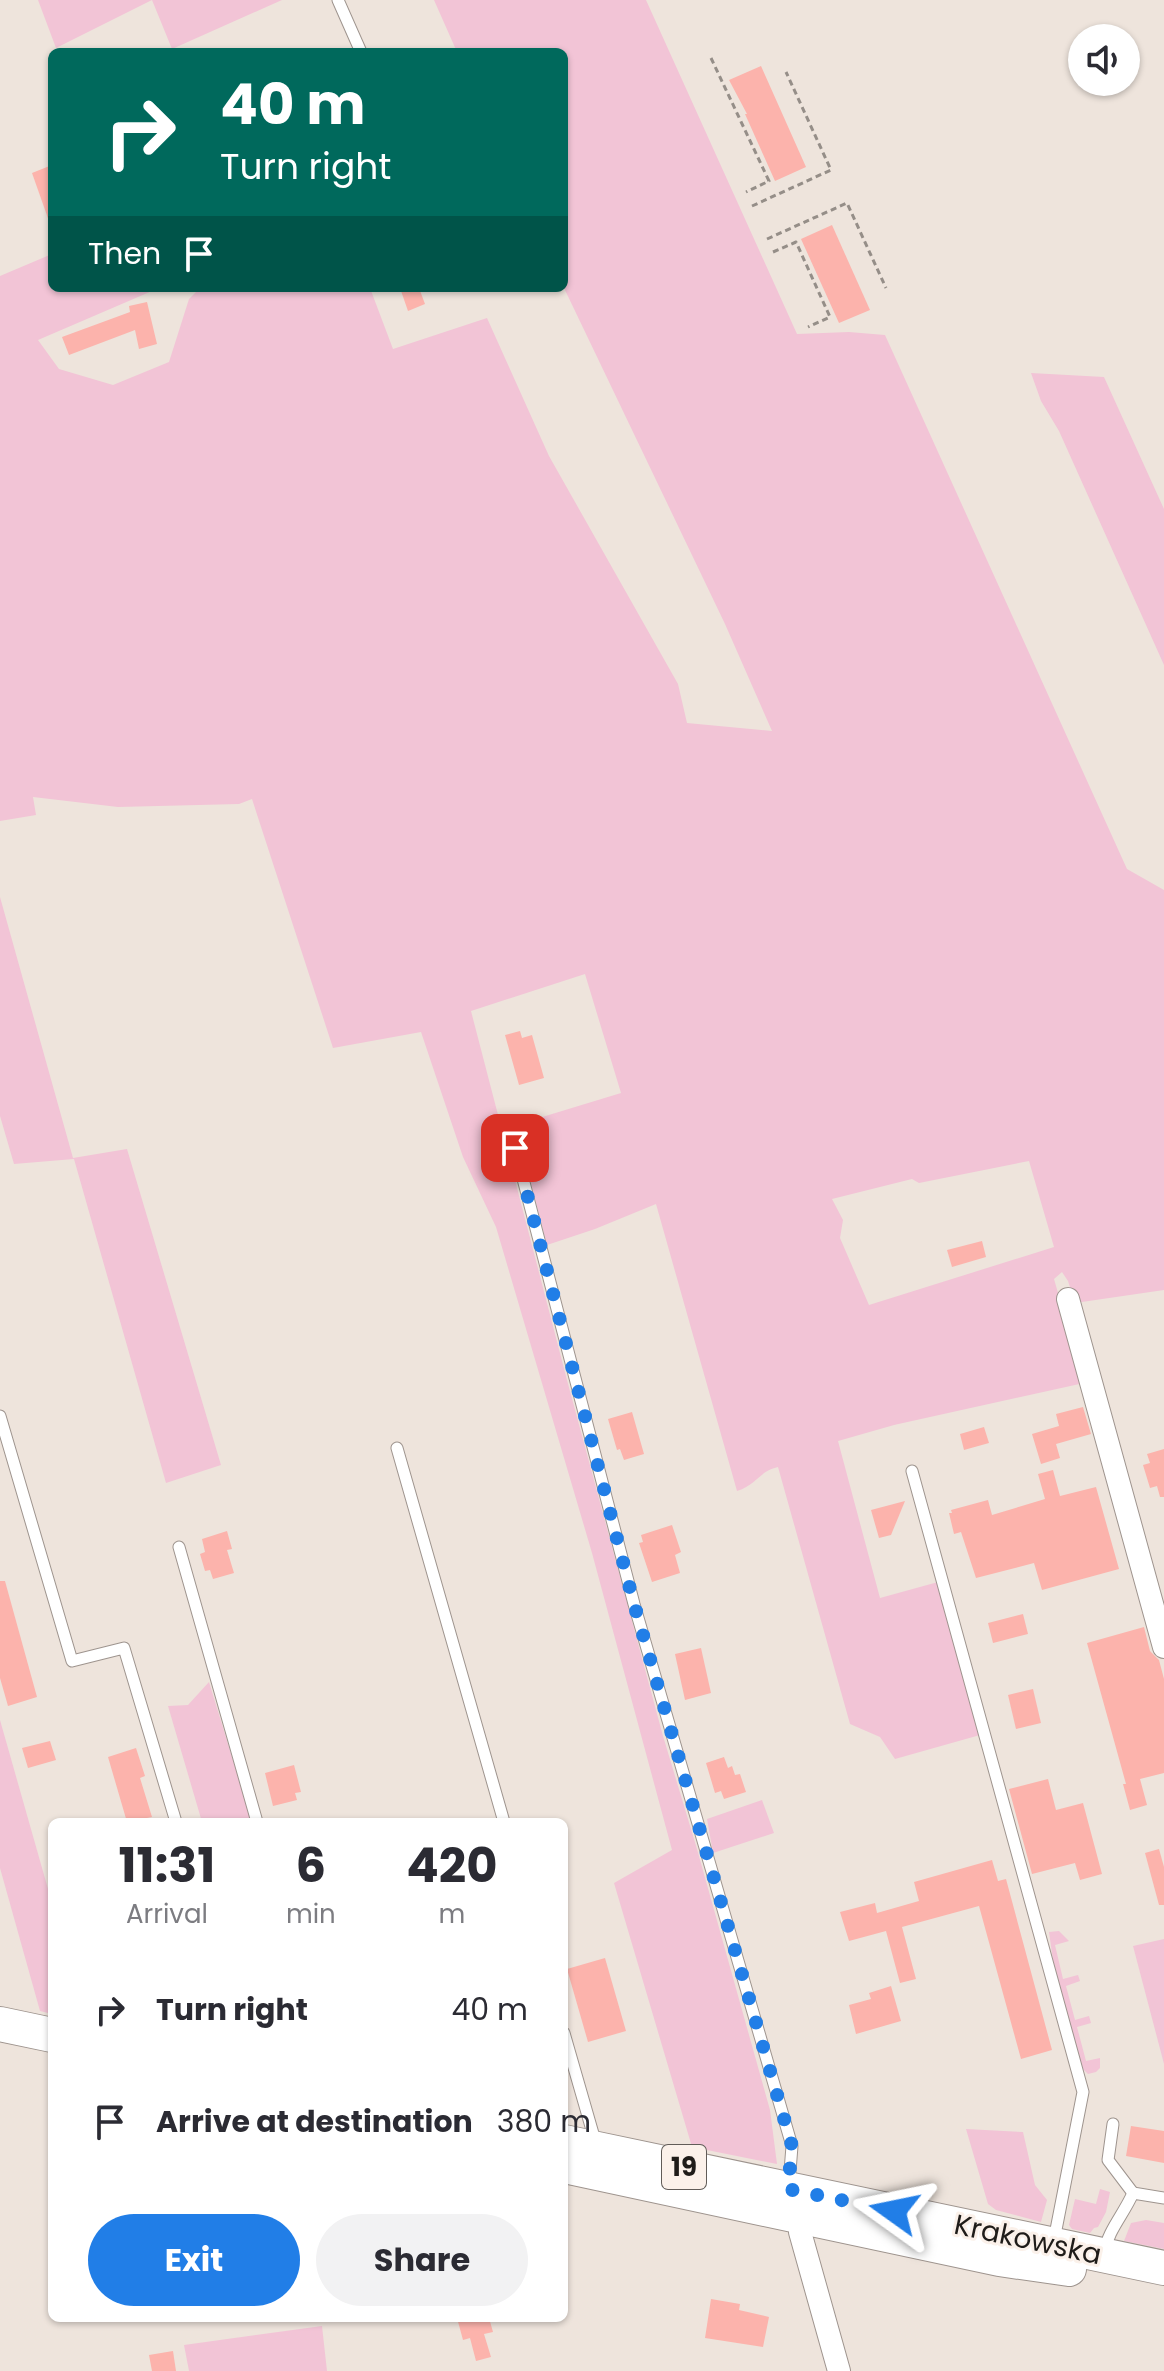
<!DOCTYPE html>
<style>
body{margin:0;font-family:Poppins,sans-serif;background:#f2f2f3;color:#2b2b33;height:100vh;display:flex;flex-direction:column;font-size:30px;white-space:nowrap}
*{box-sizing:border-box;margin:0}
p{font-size:26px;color:#7c7c81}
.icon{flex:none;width:44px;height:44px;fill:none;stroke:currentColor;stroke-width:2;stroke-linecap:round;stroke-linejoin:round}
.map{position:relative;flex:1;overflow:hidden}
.drawer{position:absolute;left:48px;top:1818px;width:520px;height:504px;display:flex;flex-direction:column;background:#fff;border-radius:12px;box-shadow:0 2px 6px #0004}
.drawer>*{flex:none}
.banner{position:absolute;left:48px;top:48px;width:520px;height:244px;border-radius:12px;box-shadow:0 2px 6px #0004;background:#00695c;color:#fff;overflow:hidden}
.buttons{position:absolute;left:1068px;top:24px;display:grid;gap:16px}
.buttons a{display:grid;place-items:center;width:72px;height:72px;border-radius:50%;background:#fff;box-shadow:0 2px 6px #0004;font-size:40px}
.pin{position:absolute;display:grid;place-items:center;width:68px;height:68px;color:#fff;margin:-34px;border-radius:16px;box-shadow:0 4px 12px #0006}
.me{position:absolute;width:88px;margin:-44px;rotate:282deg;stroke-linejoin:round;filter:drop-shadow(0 0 6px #0008)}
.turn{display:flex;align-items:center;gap:28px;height:168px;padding:0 40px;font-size:36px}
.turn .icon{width:104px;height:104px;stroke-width:2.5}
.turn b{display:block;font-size:56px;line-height:68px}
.then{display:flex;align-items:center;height:76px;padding:0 40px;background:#0003;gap:16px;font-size:30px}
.eta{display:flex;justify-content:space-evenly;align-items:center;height:136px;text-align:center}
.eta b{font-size:48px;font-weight:700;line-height:56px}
.action{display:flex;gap:16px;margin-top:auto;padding:16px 40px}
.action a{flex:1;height:92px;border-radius:48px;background:#217ee7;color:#fff;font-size:32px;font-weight:700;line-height:92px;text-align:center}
.action a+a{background:#f2f2f3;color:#2b2b33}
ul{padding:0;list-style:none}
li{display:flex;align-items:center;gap:24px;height:112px;padding:0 40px}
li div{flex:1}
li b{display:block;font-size:30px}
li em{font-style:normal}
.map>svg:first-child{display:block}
.green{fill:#f2c4d6;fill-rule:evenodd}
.building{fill:#fcb3ac}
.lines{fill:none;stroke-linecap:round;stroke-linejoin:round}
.lane-casing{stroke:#9e948e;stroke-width:13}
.street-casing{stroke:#9e948e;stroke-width:24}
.primary-casing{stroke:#9e948e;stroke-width:36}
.path{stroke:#958e88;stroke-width:3;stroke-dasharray:6 4;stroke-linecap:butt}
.lane{stroke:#fff;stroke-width:11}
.street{stroke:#fff;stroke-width:22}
.primary{stroke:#fff;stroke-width:34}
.route{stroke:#217ee7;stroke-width:14;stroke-dasharray:0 25.2}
.labels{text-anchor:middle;stroke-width:6;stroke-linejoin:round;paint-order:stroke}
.shield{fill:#fbf1ea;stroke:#615c58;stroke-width:2}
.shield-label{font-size:26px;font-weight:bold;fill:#1f1c19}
.street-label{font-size:28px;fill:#1f1c19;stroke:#fbf1ea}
</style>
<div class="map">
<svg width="1164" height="2371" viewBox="0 0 1164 2371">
<rect width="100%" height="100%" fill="#eee4dc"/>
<!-- green -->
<g class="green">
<polygon points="38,0 282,0 172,49 152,0 56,48"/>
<path d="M434,0h212l151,334 52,-2 36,3 242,534 37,21v400l-89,13 -7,-22 -6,-9 -8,7 30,104 -190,42 -56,16 42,157 58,-16 42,153 -85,24 -15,-22 -30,-13 -72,-257c-19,4 -20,17 -41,24l-81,-287 -61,25 -48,16 -31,-120 105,-32 -36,-119 -114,37 96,369 96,356 34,113 73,261 7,54 -85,-17 -78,-264 58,-33 -80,-297 -96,-326 -33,-70 -42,-125 -88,16 -81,-249 -13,5 -121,3 -85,-10 3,18 -36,6v-545l52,-22v34h99l1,3 -114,49 21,29 54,16 56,-23 20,-63 11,-11h170l23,61 94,-31 62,138 129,228 9,39 85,8 -47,-107 -161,-336v-236h-107zM1029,1161l25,86 -185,58 -29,-67 3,-18 -11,-21 80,-20 7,4z"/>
<polygon points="1031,373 1104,377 1164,509 1164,665 1059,431 1041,401"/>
<polygon points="0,897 73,1158 127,1149 221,1465 166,1483 74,1159 14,1164 0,1116"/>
<polygon points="209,1682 252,1822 202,1822 168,1706 188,1705"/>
<polygon points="0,1720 52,1903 52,2014 40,2011 0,1868"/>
<polygon points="762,1800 774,1833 713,1853 707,1819"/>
<polygon points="1059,1931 1069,1941 1055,1945 1063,1979 1078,1975 1080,1981 1066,1986 1075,2020 1089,2016 1091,2023 1077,2027 1086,2061 1100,2058 1100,2068 1096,2072 1088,2074 1081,2067 1053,1960 1049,1932"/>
<polygon points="1164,1939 1164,2064 1133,1946"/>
<polygon points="966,2129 1023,2132 1035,2185 1047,2200 1041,2222 996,2210 988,2204"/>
<polygon points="1100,2189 1110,2192 1106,2212 1098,2227 1094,2228 1090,2233 1072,2229 1069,2225 1075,2199 1096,2204"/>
<polygon points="1146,2220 1164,2223 1164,2249 1124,2241 1131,2223"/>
<polygon points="322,2326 327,2371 189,2371 184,2345"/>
</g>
<!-- building -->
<g class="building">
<polygon points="761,66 806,167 775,181 745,114 747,114 729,80"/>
<polygon points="52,165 52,224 50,224 32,173"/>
<polygon points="832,225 870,310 839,323 801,239"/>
<polygon points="400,288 419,288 425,304 408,311"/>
<polygon points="147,302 157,344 139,349 135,330 69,355 62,337 130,312 129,306"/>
<polygon points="520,1031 522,1038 532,1035 544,1078 519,1085 505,1035"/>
<polygon points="982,1241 986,1257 952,1267 947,1250"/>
<polygon points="1083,1407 1091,1434 1056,1444 1060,1458 1041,1464 1032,1434 1059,1426 1056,1414"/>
<polygon points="632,1412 644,1454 624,1460 620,1449 617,1450 608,1419"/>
<polygon points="984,1427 989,1443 964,1450 960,1434"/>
<polygon points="1164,1449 1164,1497 1160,1497 1157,1486 1150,1488 1143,1465 1150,1463 1147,1454"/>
<polygon points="1053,1470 1060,1496 1096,1487 1119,1569 1042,1590 1034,1563 976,1578 961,1532 954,1534 949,1513 952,1513 951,1510 988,1500 992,1515 1045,1499 1038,1474"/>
<polygon points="905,1501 891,1535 879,1538 871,1510"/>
<polygon points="672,1525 681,1552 675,1555 680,1573 652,1582 639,1543 643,1542 641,1535"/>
<polygon points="227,1531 232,1549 227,1550 234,1573 213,1579 210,1570 205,1571 200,1554 205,1552 202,1539"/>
<polygon points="0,1581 5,1581 37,1697 8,1706 0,1678"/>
<polygon points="1023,1614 1028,1634 993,1643 988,1623"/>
<polygon points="1144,1627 1150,1651 1159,1660 1164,1679 1164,1773 1140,1779 1147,1805 1130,1810 1123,1784 1126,1784 1087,1643"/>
<polygon points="701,1648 711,1693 685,1700 675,1654"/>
<polygon points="1033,1689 1041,1723 1016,1729 1008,1695"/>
<polygon points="50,1741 56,1760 28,1768 22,1748"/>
<polygon points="136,1748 145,1776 140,1778 152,1817 127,1822 108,1757"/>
<polygon points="724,1757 728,1768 732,1766 735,1775 740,1774 746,1792 724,1799 721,1791 715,1793 706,1763"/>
<polygon points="294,1765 301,1792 295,1793 297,1800 273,1806 265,1773"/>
<polygon points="1048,1779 1056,1810 1083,1803 1102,1874 1080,1880 1075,1863 1032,1874 1009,1789"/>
<polygon points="1159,1849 1164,1867 1164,1905 1159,1905 1145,1853"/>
<polygon points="992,1860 998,1881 1006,1879 1052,2050 1021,2059 979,1906 902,1927 916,1979 900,1983 886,1931 849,1941 840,1912 875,1903 877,1913 919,1901 914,1882"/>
<polygon points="605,1958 626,2031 588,2042 567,1969"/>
<polygon points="891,1986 901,2021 856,2034 849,2005 871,1999 869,1993"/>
<polygon points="1131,2126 1164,2131 1164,2163 1126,2156"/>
<polygon points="711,2299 740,2304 739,2310 769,2317 763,2347 705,2338"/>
<polygon points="457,2318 489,2318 493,2332 484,2334 491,2357 476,2361 470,2338 463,2340"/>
<polygon points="173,2351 176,2371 152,2371 149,2355"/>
</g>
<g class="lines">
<defs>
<g id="lane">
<polyline points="338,0 361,52"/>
<polyline points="515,1148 634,1604 792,2146 789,2184"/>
<polyline points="0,1416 72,1661 124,1648 176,1822"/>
<polyline points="397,1448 504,1822"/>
<polyline points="912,1471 1083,2092 1054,2240"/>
<polyline points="179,1547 257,1822"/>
<polyline points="564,2033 596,2144"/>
<polyline points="1113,2124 1108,2160 1133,2193"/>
<path d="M1104,2253c4,-23 20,-39 29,-60l31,5"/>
</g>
<g id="street">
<polyline points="1068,1299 1164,1647"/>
<polyline points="802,2205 800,2232 839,2371"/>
</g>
<g id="primary">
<polyline points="0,2024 52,2035"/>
<polyline points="564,2142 1164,2268"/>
<polyline points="564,2166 999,2259 1069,2269"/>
</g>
</defs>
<!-- lane casing -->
<use href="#lane" class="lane-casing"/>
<!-- street casing -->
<use href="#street" class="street-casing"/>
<!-- primary casing -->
<use href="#primary" class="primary-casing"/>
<!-- path -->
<g class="path">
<polyline points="711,58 769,181 746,192"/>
<polyline points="752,206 831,170 786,72"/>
<polyline points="767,239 847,203 886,288"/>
<polyline points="773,252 796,242 830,317 808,327"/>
</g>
<!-- lane -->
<use href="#lane" class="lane"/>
<!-- street -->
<use href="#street" class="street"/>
<!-- primary -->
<use href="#primary" class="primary"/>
</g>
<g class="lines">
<!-- route -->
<polyline class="route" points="515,1148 634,1604 792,2146 788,2189 894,2211"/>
</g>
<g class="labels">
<!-- shield labels -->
<rect class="shield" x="662" y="2145" width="44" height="44" rx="6"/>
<g class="shield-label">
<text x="684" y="2176">19</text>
</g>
<!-- street labels -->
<g class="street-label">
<text transform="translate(1028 2239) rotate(12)" y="10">Krakowska</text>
</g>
</g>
</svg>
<div class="buttons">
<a><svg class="icon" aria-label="sound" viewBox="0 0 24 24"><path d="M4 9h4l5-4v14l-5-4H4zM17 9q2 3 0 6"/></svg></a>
</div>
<div class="pin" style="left:515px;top:1148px;background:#d93025"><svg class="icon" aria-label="arrive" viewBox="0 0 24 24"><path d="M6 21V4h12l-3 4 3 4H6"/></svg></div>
<svg class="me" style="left:894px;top:2211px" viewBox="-20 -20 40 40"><path d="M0-17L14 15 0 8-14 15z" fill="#217ee7" stroke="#fff" stroke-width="4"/></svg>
<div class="banner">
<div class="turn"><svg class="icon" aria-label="right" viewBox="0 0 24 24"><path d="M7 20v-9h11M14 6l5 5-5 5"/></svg><div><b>40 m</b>Turn right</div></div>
<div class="then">Then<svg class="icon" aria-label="arrive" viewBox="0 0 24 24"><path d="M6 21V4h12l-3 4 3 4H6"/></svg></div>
</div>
<section class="drawer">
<div class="eta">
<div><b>11:31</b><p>Arrival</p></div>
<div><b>6</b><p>min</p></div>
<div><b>420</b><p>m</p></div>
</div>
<ul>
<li><svg class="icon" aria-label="right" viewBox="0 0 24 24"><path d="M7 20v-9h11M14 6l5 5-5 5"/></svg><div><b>Turn right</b></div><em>40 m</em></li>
<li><svg class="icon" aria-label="arrive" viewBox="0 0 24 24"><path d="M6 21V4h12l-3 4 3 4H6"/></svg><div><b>Arrive at destination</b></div><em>380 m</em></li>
</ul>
<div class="action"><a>Exit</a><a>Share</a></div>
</section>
</div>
